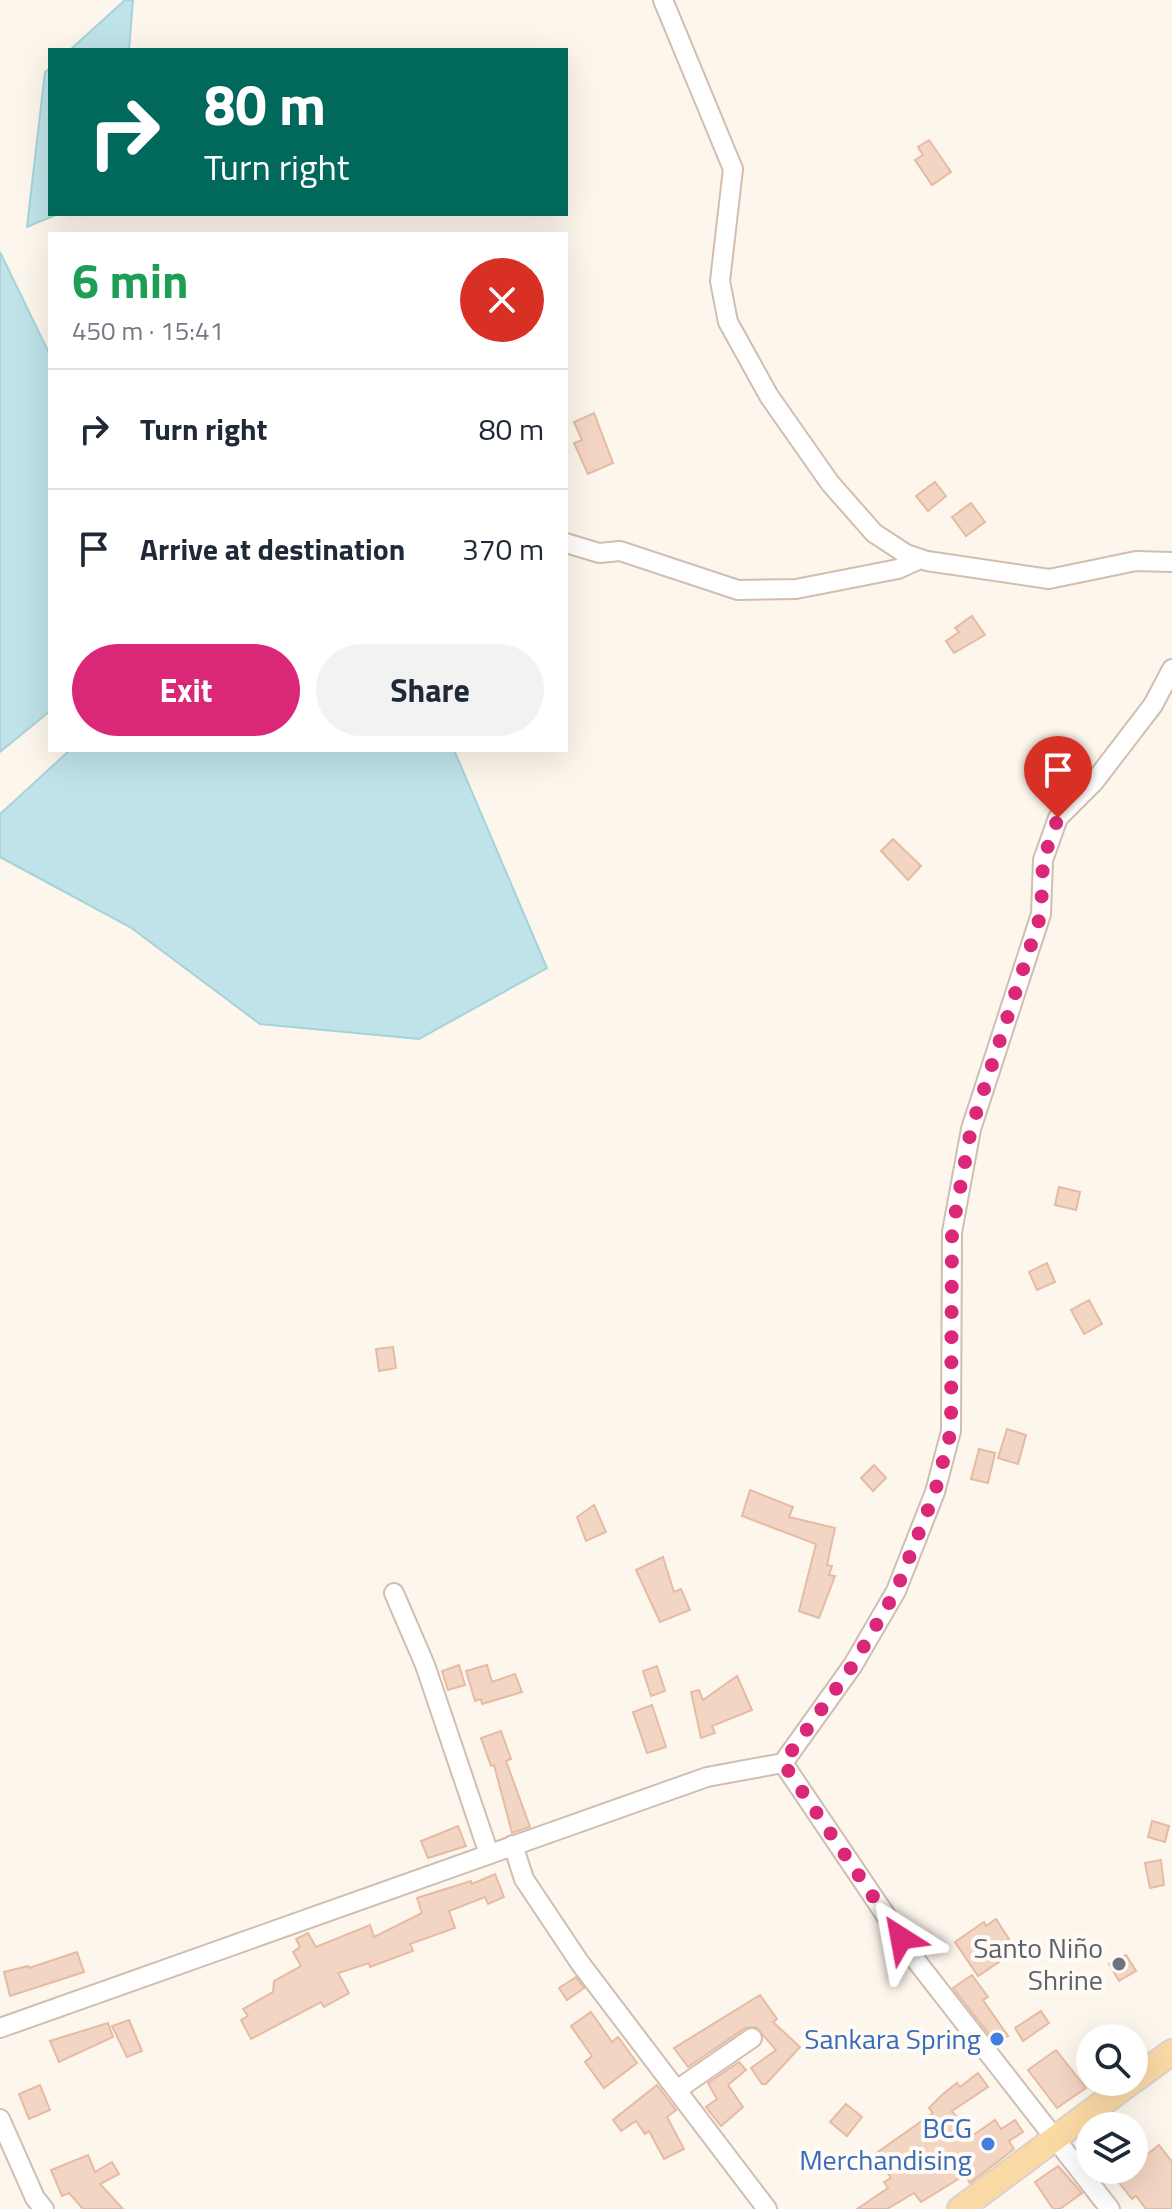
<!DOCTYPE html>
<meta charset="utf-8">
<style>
body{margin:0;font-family:"Titillium Web",sans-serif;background:#f2f2f3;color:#1f2937;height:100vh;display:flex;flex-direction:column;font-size:30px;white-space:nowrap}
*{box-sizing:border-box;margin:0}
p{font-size:26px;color:#747a83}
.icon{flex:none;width:44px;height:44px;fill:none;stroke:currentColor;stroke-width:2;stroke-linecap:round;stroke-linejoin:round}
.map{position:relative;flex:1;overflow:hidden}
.side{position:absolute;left:48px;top:232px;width:520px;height:520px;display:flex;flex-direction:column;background:#fff;border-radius:0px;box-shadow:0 8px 32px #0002}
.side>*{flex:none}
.top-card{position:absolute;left:48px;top:48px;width:520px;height:168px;border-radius:0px;box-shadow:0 8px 32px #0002;background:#00695c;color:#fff;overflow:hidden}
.controls{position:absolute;left:1076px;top:2024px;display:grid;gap:16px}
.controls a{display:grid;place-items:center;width:72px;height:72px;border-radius:50%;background:#fff;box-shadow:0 8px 32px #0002;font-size:40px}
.pin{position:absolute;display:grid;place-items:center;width:68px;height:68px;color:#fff;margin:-82px -34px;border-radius:50% 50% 50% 0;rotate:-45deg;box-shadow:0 0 8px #0007}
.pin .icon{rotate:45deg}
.me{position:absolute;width:88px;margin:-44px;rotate:326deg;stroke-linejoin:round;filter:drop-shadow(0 0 6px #0008)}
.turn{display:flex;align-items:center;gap:28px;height:168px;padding:0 24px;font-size:36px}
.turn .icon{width:104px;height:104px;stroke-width:2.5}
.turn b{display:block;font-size:56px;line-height:68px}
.round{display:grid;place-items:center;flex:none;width:84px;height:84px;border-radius:42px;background:#f2f2f3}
.overview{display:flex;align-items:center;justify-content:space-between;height:136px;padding:0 24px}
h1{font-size:48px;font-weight:700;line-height:60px;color:#1e9e55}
.button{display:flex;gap:16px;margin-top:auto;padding:16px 24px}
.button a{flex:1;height:92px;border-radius:48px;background:#db2777;color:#fff;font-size:32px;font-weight:700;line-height:92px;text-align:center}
.button a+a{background:#f2f2f3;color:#1f2937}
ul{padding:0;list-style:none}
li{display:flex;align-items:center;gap:24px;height:120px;padding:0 24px;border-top:2px solid #e0e1e3}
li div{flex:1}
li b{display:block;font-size:30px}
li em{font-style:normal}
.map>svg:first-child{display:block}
.water{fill:#bfe3e8;stroke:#a5d3da;stroke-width:2}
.building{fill:#f3d5c3;stroke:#e6bba3;stroke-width:2}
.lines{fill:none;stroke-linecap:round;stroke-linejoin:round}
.minor-casing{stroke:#d1beb0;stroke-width:22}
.major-casing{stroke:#dad1cd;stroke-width:28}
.minor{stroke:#fff;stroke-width:18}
.major{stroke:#fbd9a5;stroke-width:24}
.route{stroke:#db2777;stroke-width:14;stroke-dasharray:0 25.2}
.worship-dot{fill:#6b7280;stroke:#fffaf3;stroke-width:3}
.shop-dot{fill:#3f7fe0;stroke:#fffaf3;stroke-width:3}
.labels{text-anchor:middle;stroke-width:8;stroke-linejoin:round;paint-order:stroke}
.worship-label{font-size:28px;fill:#5b616d;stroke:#fffaf3;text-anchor:end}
.shop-label{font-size:28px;fill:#366cbe;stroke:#fffaf3;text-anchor:end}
</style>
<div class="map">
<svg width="1172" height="2209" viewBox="0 0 1172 2209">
<rect width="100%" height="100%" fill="#fdf6ec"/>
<!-- water -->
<g class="water">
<polygon points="125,0 133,0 129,50 70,50"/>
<polygon points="50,68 50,214 58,214 27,227 45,72"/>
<polygon points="0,252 50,355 50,711 0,752"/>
<polygon points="70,750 454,750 547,968 419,1039 260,1024 130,927 0,857 0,814"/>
</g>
<!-- building -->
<g class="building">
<polygon points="929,140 951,172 932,185 915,160 923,155 918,147"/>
<polygon points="594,413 613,463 588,474 574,443 582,440 574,422"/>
<polygon points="935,482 946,496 928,511 916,496"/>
<polygon points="971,503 985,522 966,536 952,517"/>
<polygon points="972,616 985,635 954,653 946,641 959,632 955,628"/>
<polygon points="893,839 921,866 908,880 881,851"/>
<polygon points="1059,1187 1080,1192 1076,1210 1055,1205"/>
<polygon points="1047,1263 1055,1282 1037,1290 1029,1272"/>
<polygon points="1089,1300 1102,1324 1084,1334 1071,1310"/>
<polygon points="393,1347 396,1368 379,1371 376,1349"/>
<polygon points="1007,1429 1026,1435 1018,1464 998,1458"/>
<polygon points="979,1449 995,1453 988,1483 971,1479"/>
<polygon points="874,1465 886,1478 873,1491 861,1478"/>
<polygon points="750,1490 793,1507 789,1517 835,1528 827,1565 832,1566 829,1575 835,1576 819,1618 799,1611 816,1544 742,1516"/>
<polygon points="594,1505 606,1532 586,1541 577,1517"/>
<polygon points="663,1557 674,1592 681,1589 690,1610 660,1622 636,1570"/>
<polygon points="459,1665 465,1685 448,1690 442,1671"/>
<polygon points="487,1665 492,1682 515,1674 522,1692 482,1704 481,1699 475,1701 466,1671"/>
<polygon points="657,1666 665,1691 651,1696 643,1671"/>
<polygon points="737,1676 752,1710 712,1726 715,1733 701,1738 691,1692 699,1690 703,1700"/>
<polygon points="652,1705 666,1747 647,1753 633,1712"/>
<polygon points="501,1731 511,1759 506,1761 530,1827 512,1833 494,1765 491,1766 481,1738"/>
<polygon points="1152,1821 1169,1826 1165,1842 1148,1837"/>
<polygon points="458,1826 466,1846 428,1858 421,1841"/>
<polygon points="1161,1860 1164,1885 1150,1888 1145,1863"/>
<polygon points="495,1874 504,1897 488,1904 485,1897 449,1911 455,1928 410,1944 413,1951 370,1967 369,1963 338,1973 349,1993 324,2007 321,2002 251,2039 241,2020 248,2016 243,2009 273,1992 274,1981 301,1966 293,1952 300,1947 296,1939 308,1933 316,1947 370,1925 374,1937 422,1913 417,1898 471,1881 472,1884"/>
<polygon points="996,1919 1009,1939 993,1954 999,1962 978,1976 955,1942 984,1922 986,1926"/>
<polygon points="77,1952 84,1972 10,1996 4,1972 28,1966 29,1968"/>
<polygon points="1126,1955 1136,1971 1119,1981 1109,1964"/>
<polygon points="972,1975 988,1997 983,2000 1008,2036 996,2043 953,1988"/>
<polygon points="576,1977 584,1988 567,2000 559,1988"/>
<polygon points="760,1995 777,2019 773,2022 800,2047 766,2084 762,2084 751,2068 776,2050 756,2027 745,2028 688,2067 674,2048"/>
<polygon points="1041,2011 1049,2023 1023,2041 1015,2028"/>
<polygon points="591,2012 612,2042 618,2037 637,2063 604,2088 585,2062 592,2056 571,2026"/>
<polygon points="129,2020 142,2051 127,2057 112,2026"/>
<polygon points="108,2023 113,2037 59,2062 50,2041"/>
<polygon points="1056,2050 1086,2088 1057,2108 1028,2070"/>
<polygon points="739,2062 746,2070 728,2085 743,2107 721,2126 706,2107 717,2099 708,2083"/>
<polygon points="978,2073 988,2087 952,2111 972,2136 995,2120 1001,2129 1015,2120 1023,2132 1009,2141 1014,2149 970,2183 965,2175 921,2202 914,2193 887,2209 857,2209 888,2188 884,2182 891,2178 875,2154 933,2113 929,2108 943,2094 957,2083 960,2087"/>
<polygon points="40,2085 50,2110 29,2119 19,2094"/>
<polygon points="657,2085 676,2110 667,2117 684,2149 664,2159 649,2131 645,2134 636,2121 621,2131 613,2120"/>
<polygon points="846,2104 862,2117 847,2136 830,2122"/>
<polygon points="1159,2145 1172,2162 1172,2209 1146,2209 1136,2196 1132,2199 1109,2170 1134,2170 1134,2165"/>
<polygon points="88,2155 95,2172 112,2162 119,2174 100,2184 123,2209 83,2209 69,2193 62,2196 51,2170"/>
<polygon points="1058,2166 1082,2193 1060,2209 1053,2209 1035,2182"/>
</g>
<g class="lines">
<defs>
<g id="minor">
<polyline points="663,0 733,169 720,281 728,322 769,396 830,483 874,533 906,554 927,561 1049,579 1136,561 1172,562"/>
<polyline points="566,543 599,553 620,551 738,590 796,589 898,569 920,559"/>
<polyline points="394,1593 425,1665 489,1854"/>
<polyline points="783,1763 918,1963 1110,2209"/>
<polyline points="513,1845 524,1879 580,1963 767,2209"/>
<polyline points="0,2028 707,1777 783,1763 853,1665 896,1591 935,1492 951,1431 952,1232 971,1129 1041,914 1043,860 1058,818 1094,782 1153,705 1172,669"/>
<polyline points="678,2089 752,2038"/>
<polyline points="0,2119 35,2198 44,2209"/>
</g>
<g id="major">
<polyline points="1134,2080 1172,2052"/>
<polyline points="960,2209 1131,2082"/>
</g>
</defs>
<!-- minor casing -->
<use href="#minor" class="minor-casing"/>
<!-- major casing -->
<use href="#major" class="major-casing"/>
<!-- minor -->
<use href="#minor" class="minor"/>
<!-- major -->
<use href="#major" class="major"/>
</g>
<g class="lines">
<!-- route -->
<polyline class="route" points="901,1938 783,1763 853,1665 896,1591 935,1492 951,1431 952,1232 971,1129 1041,914 1043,860 1058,818"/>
</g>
<!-- markers -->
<circle class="worship-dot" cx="1119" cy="1964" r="8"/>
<g class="shop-dot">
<circle cx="997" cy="2039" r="8"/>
<circle cx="988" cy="2144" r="8"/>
</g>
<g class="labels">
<!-- worship labels -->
<g class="worship-label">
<text x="1103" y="1958">Santo Niño<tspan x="1103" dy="32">Shrine</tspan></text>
</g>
<!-- shop labels -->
<g class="shop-label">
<text x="981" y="2049">Sankara Spring</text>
<text x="972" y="2138">BCG<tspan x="972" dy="32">Merchandising</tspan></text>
</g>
</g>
</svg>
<div class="controls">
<a><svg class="icon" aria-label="search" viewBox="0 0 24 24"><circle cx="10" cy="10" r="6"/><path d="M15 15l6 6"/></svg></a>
<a><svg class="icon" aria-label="layers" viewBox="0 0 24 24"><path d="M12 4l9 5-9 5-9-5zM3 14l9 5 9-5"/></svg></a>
</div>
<div class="pin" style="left:1058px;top:818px;background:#d93025"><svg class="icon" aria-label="arrive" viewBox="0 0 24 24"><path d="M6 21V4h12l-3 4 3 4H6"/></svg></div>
<svg class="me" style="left:901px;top:1938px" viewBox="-20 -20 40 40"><path d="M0-17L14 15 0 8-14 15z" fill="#db2777" stroke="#fff" stroke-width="4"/></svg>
<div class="top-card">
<div class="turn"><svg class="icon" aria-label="right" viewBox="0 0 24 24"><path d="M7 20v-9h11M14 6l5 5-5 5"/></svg><div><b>80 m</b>Turn right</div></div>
</div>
<section class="side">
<div class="overview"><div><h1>6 min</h1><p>450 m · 15:41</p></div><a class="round" style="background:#d93025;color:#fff"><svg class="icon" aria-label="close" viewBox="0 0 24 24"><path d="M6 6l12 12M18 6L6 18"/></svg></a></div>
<ul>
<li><svg class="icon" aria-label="right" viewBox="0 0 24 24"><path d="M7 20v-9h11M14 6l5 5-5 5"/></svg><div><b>Turn right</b></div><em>80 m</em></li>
<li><svg class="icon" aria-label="arrive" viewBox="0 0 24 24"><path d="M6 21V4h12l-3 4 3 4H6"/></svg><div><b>Arrive at destination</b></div><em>370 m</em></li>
</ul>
<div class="button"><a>Exit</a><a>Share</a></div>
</section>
</div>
